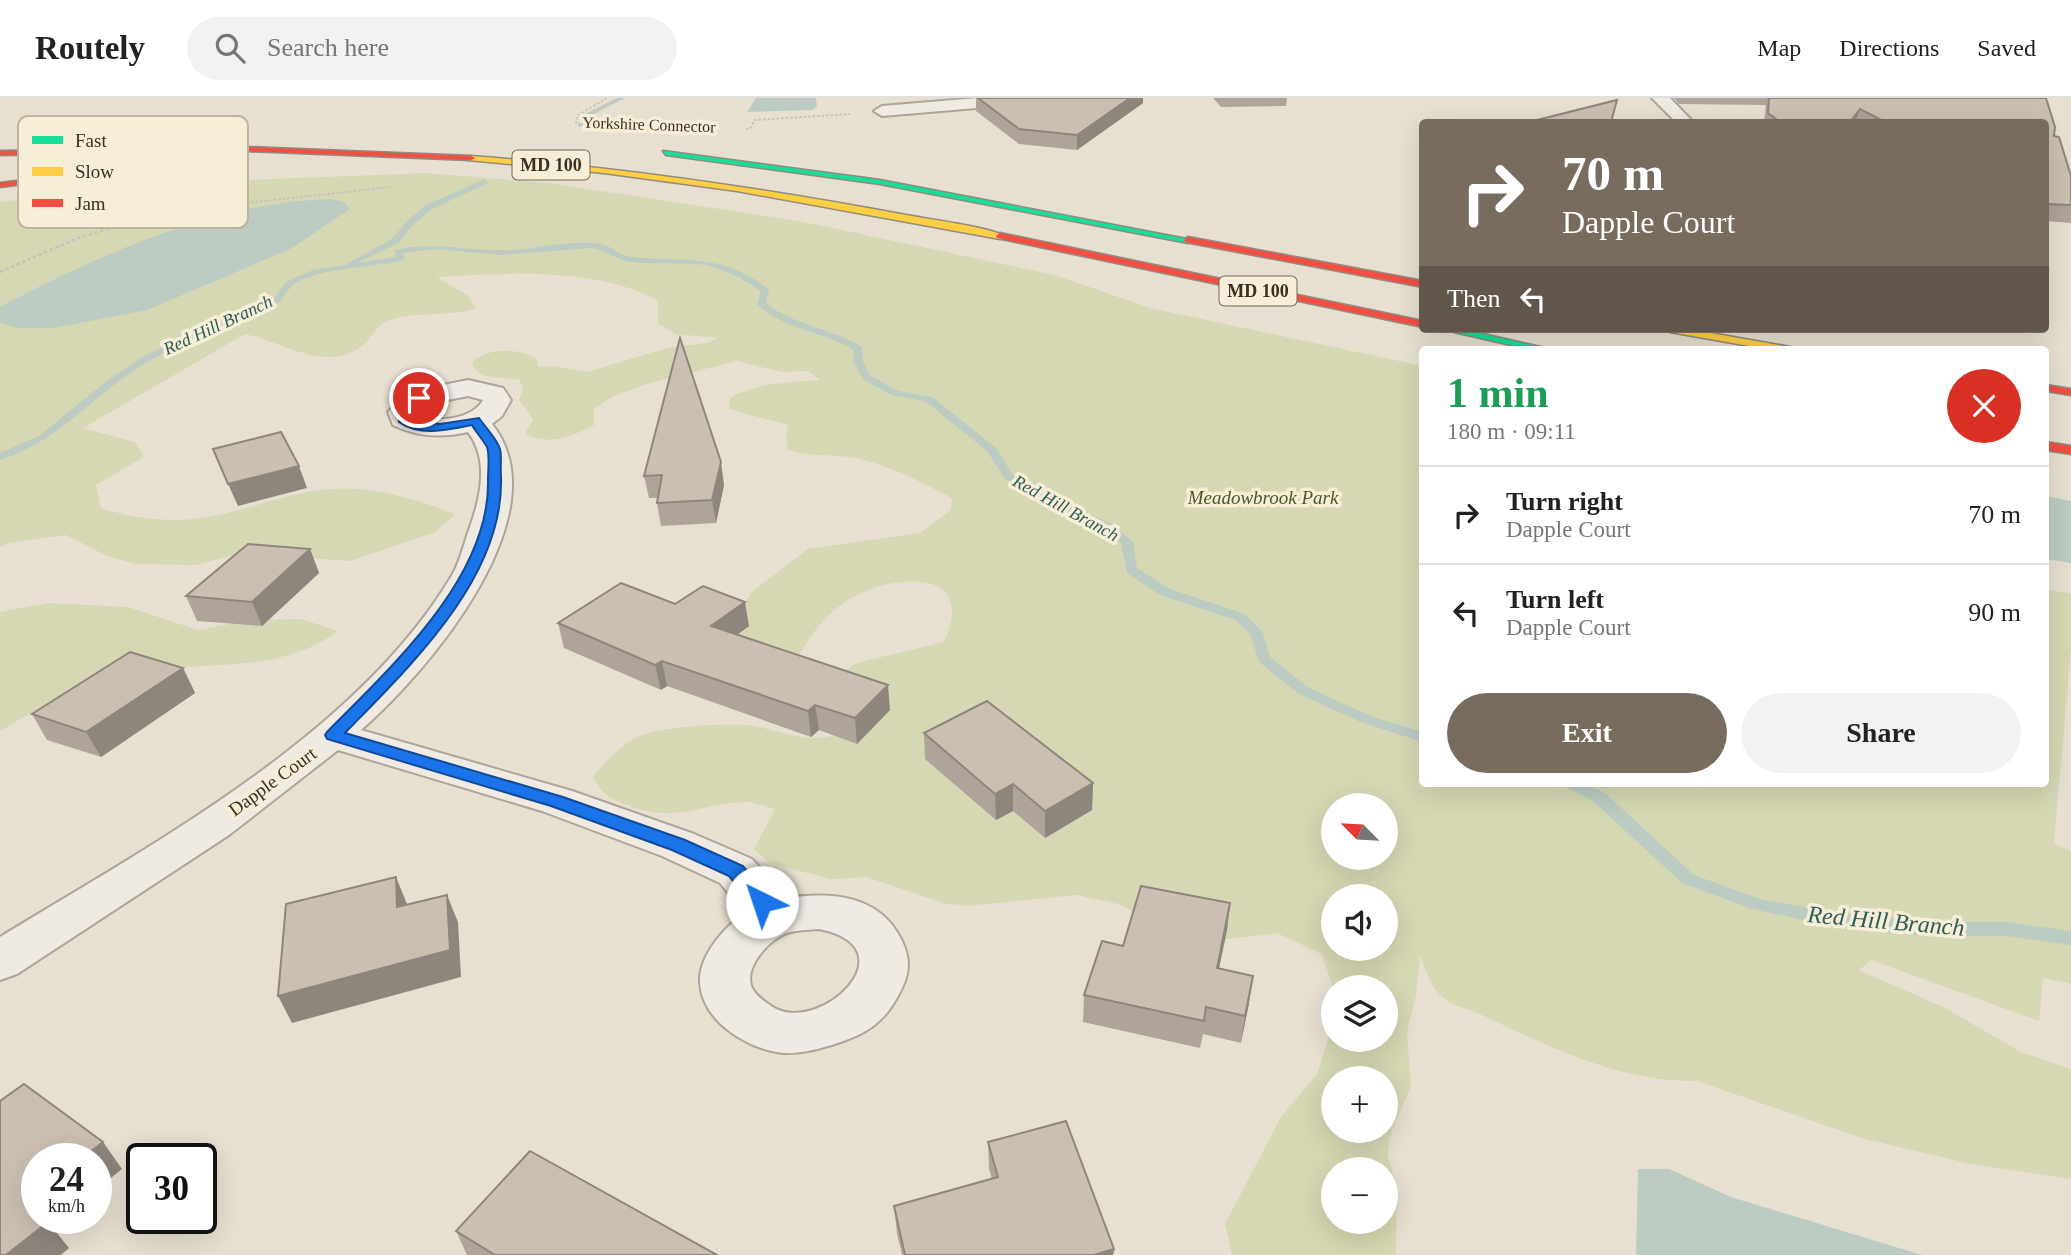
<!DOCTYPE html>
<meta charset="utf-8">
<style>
body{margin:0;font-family:"Times New Roman",serif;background:#f2f2f2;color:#222;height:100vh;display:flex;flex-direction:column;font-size:26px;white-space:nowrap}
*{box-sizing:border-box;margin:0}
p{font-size:23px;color:#767676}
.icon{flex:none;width:38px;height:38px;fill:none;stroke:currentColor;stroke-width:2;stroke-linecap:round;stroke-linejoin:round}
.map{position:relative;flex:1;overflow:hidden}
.drawer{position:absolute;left:1419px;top:248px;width:630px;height:441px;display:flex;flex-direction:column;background:#fff;border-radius:7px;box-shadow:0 7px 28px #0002}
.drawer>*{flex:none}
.banner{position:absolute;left:1419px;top:21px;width:630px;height:214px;border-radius:7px;box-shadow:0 7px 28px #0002;background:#786c5e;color:#fff;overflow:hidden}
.needle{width:46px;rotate:294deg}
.tools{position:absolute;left:1321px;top:695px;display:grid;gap:14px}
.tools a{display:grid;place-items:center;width:77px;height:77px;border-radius:50%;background:#fff;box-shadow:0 7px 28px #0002;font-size:35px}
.speed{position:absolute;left:21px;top:1045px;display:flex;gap:14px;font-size:35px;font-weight:700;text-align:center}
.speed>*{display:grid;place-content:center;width:91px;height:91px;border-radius:50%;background:#fff;box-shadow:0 7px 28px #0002;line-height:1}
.speed small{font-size:18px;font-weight:400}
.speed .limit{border:4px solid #111;border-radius:10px;background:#fff;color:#111}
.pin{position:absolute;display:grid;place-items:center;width:60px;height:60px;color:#fff;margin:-30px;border:4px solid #fff;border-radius:50%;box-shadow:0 2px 7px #0007}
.me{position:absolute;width:77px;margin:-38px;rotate:319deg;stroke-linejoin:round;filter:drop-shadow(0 0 5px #0008)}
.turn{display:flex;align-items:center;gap:24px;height:147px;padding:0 28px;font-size:32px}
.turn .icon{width:91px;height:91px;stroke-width:2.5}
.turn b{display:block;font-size:49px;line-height:60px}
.then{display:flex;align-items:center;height:66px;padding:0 28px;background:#0003;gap:14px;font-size:26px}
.round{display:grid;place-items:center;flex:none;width:74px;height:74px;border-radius:37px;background:#f2f2f2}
.headline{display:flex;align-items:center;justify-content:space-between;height:119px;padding:0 28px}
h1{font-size:42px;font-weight:800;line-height:52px;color:#1e9e55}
.action{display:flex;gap:14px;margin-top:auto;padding:14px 28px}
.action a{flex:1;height:80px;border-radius:42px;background:#786c5e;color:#fff;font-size:28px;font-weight:800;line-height:80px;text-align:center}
.action a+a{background:#f2f2f2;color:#222}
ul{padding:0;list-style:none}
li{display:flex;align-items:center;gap:21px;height:98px;padding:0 28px;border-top:2px solid #e0e0e0}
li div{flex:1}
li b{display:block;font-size:26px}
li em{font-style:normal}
header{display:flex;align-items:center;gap:42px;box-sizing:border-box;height:98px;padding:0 35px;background:#fff;border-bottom:2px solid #e0e0e0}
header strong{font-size:33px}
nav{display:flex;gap:38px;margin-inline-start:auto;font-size:24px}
.search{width:490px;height:63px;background:#f2f2f2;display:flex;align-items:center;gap:18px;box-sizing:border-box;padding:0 24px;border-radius:38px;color:#767676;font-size:26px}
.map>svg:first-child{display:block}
.green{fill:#d6d7b3;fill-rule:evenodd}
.water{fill:#bcccc2}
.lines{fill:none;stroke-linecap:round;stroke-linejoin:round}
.stream{fill:#bcccc2;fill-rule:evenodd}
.street-casing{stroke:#ada599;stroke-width:4}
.fast-casing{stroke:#928b80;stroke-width:3}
.slow-casing{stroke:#928b80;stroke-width:3}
.jam-casing{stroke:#928b80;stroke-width:3}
.path-far1{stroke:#c8c2b9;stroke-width:2;stroke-dasharray:2.5 2;stroke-linecap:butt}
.path{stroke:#c8c2b9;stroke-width:2.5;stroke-dasharray:3.5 2.5;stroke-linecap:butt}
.street{fill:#efebe3;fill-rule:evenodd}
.fast{fill:#16e098;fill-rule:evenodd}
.slow{fill:#ffcf43;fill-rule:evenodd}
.jam{fill:#f24e42;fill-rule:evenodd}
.wall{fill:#afa499}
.shaded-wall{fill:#8e867d}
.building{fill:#cbbfb2;stroke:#8e867d;stroke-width:2}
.route{fill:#1a73e8;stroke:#114b97;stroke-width:2}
.labels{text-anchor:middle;stroke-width:7;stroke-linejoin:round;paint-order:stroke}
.far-street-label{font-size:16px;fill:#3d2e20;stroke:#f7eed8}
.shield{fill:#f7eed8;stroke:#756857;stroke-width:2}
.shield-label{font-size:18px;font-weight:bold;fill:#3d2e20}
.far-water-label{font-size:18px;font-style:italic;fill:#2f5d5a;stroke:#f7eed8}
.park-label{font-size:19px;font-style:italic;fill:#4d5a26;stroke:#f7eed8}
.street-label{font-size:19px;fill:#3d2e20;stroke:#f7eed8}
.near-water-label{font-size:24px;font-style:italic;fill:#2f5d5a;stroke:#f7eed8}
.key{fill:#f7eed8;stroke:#bfb4a1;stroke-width:2}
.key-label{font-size:19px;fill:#3d2e20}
</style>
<header>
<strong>Routely</strong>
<div class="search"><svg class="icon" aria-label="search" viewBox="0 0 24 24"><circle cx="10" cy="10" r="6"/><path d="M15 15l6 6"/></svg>Search here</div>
<nav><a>Map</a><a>Directions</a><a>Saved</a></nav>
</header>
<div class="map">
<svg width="2071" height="1157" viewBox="0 0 2071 1157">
<rect width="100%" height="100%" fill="#e7e0d1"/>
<!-- green -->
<g class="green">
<path d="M426,75l123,10 250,38 256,54 95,33 273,58v418h623v-195l25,5v54l-17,196 17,7v133l-28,-6 -4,43 -168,-61 -12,10 86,38 76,44 50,17v110l-100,-15 -106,-25 -168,-58c-77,1 -145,-33 -213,-65 -12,-6 -29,-9 -39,-17 -16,-12 -18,-28 -25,-45l-4,41 -9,37 4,54 -22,52 -1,18 9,33 -1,66h-164l-7,-31 56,-107 36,-43 16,-50 1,16h52v-53l-53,2 -11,-35 -45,-21 -64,8 -49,-16 -46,-21 -41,-9 -111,11 -23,-3 -77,-26 -35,2 -61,-16 -16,-14 21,-40c-10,-2 -22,-8 -32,-7 -47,3 -70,22 -119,2 -16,-7 -24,-12 -31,-28 14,-14 27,-31 44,-39 19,-10 95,-15 117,-11 48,10 54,20 103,2l-17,-53 16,-12 88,-21c35,-77 -54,-68 -96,-42 -25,16 -38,36 -52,61l-77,-18 33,-51 56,-43 112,-16 31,-23 1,-12c-33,-17 -66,-35 -103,-41 -21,-3 -40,0 -61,-7l-2,-14 2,-11 -59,-16 1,-11c26,-15 60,-16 90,-18l-12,-9 -26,1 -46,-11 -89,23 -33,12 -20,13v16c-23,12 -45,21 -69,9l8,-15 -14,-19 4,-10 -3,-10c-17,-4 -43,2 -48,-18 17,-15 46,-14 65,-3l1,8 15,-1 34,6 80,-24 40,-5 10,-5 -42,-4 -17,-11v-22c-59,-34 -155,-28 -221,-24l30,18 9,13c-13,7 -55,5 -75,9 -28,5 -25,20 -42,31 -35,24 -79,-7 -114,-14l-162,94 52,14 9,15 -48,28 5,23c32,10 67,15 101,10 44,-6 87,-27 132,-29 39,-3 84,11 121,25l-20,18 -84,29 -110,-8 -45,12 -61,-1 -30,-9 -39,-20 -57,8 -9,4v-345l144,-18zM1334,707h52v53h-52zM1334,798h52v52h-52zM1334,980h52v52h-52zM1334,1071h52v53h-52z"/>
<path d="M47,505l81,4 70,23 53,-10 50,-1 37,12c-64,48 -149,26 -223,45 -43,11 -77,33 -115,55v-119z"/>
</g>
<!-- water -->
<g class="water">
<polygon points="756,0 816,0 817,8 813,12 747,14"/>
<path d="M332,101l12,3 6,7 -58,39 -145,62 -94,18h-33l-20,-5v-16c100,-53 217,-105 332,-108z"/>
<polygon points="2046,398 2071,403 2071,465 2046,461"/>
<polygon points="1638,1071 1669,1071 1731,1099 1922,1157 1636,1157"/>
</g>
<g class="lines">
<!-- stream -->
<g class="stream">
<polygon points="617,0 625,0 590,18 587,27 578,29 578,27 582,25 585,16"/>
<path d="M485,81l3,4 -56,26 -20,17 -14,17 -41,20 39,-6 -1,-7c37,-9 71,1 109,0 32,0 65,-11 98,-6 8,2 16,9 24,12 58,8 90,-6 143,33l-3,14c28,23 66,25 96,44l1,14 7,14 28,16 34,6 63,50 18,28 32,20 65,28 23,19 4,26 33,21 75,25 18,19 7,24 39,31 64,29 50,15v10l-60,-19 -64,-29 -40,-32 -9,-28 -15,-14 -75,-25 -33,-22 -6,-30 -19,-14 -65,-30 -32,-20 -18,-28 -62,-50 -34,-6 -28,-16 -10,-18 1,-11c-31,-19 -71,-20 -97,-46l4,-12 -3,-3c-18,-12 -39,-23 -60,-25 -24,-2 -48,1 -72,-3 -13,-3 -22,-12 -35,-13l-90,7 -65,-6 -33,4 1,7c-29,8 -95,7 -114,28 -4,4 -7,9 -10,14 -41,18 -89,35 -128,57 -54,30 -92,83 -152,101v-7l39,-17 69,-56 38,-25 128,-57 13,-17 26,-11 32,-5 47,-26 14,-17 20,-17z"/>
<polygon points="1565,686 1586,686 1605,695 1694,777 1760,801 1842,816 1924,824 2006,824 2071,833 2071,847 2006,838 1924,838 1842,830 1752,811 1682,785 1593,703 1568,690"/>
</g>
<defs>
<g id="street">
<polygon points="978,0 1045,0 1037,5 882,18 874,13 882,8"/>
<polygon points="1652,0 1670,0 1693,24 1676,24"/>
<path d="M468,282l35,8 8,12 -9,16 -10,8c71,89 -64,248 -131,306l211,61 122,43 58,25 34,39c45,-6 92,-4 115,41 10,20 9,35 -2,55 -15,29 -33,40 -64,50 -17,5 -34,10 -52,9 -35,-4 -81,-31 -83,-71 -1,-26 24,-55 45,-69l-25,-30 -58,-27 -120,-45 -204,-61 -109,85 -212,139 -17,6v-43c154,-94 356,-202 451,-360 9,-14 13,-34 19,-50 11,-31 19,-67 -2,-95 -26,6 -51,5 -75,-7l-5,-13 21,-20zM468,298l15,4c-11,20 -47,23 -66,15l11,-11zM819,831c95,19 -1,109 -48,77 -7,-5 -15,-10 -19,-18 -9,-21 17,-48 35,-55 9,-3 22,-3 32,-4z"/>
</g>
<g id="fast">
<polygon points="663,53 880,82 1192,142 1188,145 880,86 666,57"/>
<polygon points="1441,231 1461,231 1554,252 1533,252"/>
</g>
<g id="slow">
<path d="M471,58c146,11 290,32 435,59 21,4 83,12 98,21l-4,3 -263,-48 -133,-18 -136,-13z"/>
<polygon points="1665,231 1688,231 1790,249 1795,252 1772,252 1670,234"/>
</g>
<g id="jam">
<polygon points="246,49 471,58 475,60 471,62 246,53 0,57 0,53"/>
<polygon points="92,73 95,77 0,89 0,85"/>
<polygon points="1000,135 1423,223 1423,229 997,140 996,138"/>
<polygon points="1188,139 1423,183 1423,189 1185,144 1184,142"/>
<polygon points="2046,287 2071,291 2071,297 2046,293"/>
<polygon points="2046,344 2071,348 2071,356 2046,352"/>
</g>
</defs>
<!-- street casing -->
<use href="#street" class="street-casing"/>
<!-- fast casing -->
<use href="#fast" class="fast-casing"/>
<!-- slow casing -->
<use href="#slow" class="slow-casing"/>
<!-- jam casing -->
<use href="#jam" class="jam-casing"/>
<!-- path-far1 -->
<g class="path-far1">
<polyline points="607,0 577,18 576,26 644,24 653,29"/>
<polyline points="746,31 750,31 755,22 850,16"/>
<polyline points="114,129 211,109 391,89"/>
</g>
<!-- path -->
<polyline class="path" points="0,174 78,140 121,127"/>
<!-- street -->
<use href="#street" class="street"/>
<!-- fast -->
<use href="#fast" class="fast"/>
<!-- slow -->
<use href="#slow" class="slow"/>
<!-- jam -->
<use href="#jam" class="jam"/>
</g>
<!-- wall -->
<g class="wall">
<polygon points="976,0 1143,0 1143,5 1077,52 1019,46 976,13"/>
<polygon points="1213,0 1287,0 1286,8 1221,9"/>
<polygon points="1674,0 2046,0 2054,38 2071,78 2071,125 2046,123 2046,24 1764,24 1766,7 1679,6"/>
<polygon points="680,240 724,387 716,425 661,428 657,405 658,400 649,400 644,378"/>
<polygon points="310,451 319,475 262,528 197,523 186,498"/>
<polygon points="675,506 749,528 737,537 890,612 857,646 819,632 811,639 667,588 661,592 564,550 558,525"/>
<polygon points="183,570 195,595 101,659 47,642 32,616"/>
<polygon points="924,635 1093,685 1092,712 1045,740 1013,713 996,722 925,661"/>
<polygon points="1230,805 1227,832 1219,871 1249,905 1241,945 1203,936 1200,950 1083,924 1084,897 1123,848"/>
<polygon points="988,1044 1114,1151 1113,1157 902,1157 897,1135 894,1108 992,1081 989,1071"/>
<polygon points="456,1133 717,1157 467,1157"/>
</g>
<!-- shaded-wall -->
<g class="shaded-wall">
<polygon points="1130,0 1143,0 1143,5 1077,52 1077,37"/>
<polygon points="1860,11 1855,24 1850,24"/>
<polygon points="721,364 724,387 716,425 712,402"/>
<polygon points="299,368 307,390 238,408 228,386"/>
<polygon points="310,451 319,475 262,528 252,504"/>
<polygon points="745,504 749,528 715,553 711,528"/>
<polygon points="662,563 667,588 661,592 655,567"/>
<polygon points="183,570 195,595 101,659 86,634"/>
<polygon points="888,587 890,612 857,646 855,620"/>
<polygon points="815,607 819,632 811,639 808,613"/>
<polygon points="1093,685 1092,712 1045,740 1045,713"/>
<polygon points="1013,686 1013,713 996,722 995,696"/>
<polygon points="396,779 407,806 408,836 397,809"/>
<polygon points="447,797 458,824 461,879 292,925 278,898"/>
<polygon points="1230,805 1227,832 1213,898 1217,870"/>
<polygon points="1253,878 1249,905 1241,945 1245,918"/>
<polygon points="103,1044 122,1071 96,1092 96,1060 82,1060"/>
<polygon points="37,1097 37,1120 25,1106"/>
<polygon points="37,1120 63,1120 52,1129 69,1150 61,1157 6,1157"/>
<polygon points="1114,1151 1113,1157 1094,1157"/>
</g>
<!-- building -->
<g class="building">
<polygon points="978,0 1130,0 1077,37 1019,31"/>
<polygon points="1769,0 2046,0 2055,29 2054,38 2059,39 2071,78 2071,107 2046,106 2046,24 1885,24 1860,11 1850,24 1780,24 1768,15"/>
<polygon points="1617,2 1611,24 1529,24"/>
<polygon points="680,240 721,364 712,402 657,405 662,377 644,378"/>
<polygon points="281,334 299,368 228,386 213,351"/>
<polygon points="248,446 310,451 252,504 186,498"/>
<polygon points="621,485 675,506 703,488 745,504 711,528 888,587 855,620 815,607 808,613 662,563 655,567 558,525"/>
<polygon points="130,554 183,570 86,634 32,616"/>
<polygon points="987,603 1093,685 1045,713 1013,686 995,696 924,635"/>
<polygon points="396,779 397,809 447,797 450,852 278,898 286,806"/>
<polygon points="1141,788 1230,805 1217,870 1253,878 1245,918 1206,909 1204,923 1084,897 1102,843 1123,848"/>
<polygon points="24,986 103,1044 82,1060 37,1060 37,1097 25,1106 37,1115 37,1120 43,1120 48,1124 6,1157 0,1157 0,1003"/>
<polygon points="1066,1023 1114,1151 1094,1157 905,1157 894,1108 998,1079 988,1044"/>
<polygon points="530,1053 717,1157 495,1157 456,1133"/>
</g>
<!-- route -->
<path class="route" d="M419,296l6,4 -17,15 6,8 26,3 39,-6c6,9 18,21 21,31 2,8 0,19 1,27 4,101 -91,190 -156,257l218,64 122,43 58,26 26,31 3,5 -3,5h-14l-26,-31 -57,-26 -121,-44 -224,-67 -2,-4 2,-3c64,-65 164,-155 161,-253 0,-9 2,-23 -1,-32 -4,-7 -11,-15 -15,-22 -24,5 -52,12 -73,-3l-1,-12z"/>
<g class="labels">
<!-- far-street labels -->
<g class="far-street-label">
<text transform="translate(649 26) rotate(2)" y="6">Yorkshire Connector</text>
</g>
<!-- shield labels -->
<g class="shield">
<rect x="512.5" y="52.5" width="77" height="29" rx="5"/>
<rect x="1219.5" y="178.5" width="77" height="29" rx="5"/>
</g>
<g class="shield-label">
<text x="551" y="73">MD 100</text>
<text x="1258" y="199">MD 100</text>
</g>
<!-- far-water labels -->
<g class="far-water-label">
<text transform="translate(218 227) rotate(-25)" y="6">Red Hill Branch</text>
<text transform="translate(1066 410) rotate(29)" y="6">Red Hill Branch</text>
</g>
<!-- park labels -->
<g class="park-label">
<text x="1263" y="406">Meadowbrook Park</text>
</g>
<!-- street labels -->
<g class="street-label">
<text transform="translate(272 683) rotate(-36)" y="7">Dapple Court</text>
</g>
<!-- near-water labels -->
<g class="near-water-label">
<text transform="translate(1886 823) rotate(5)" y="8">Red Hill Branch</text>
</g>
</g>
<!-- legend -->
<rect x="18" y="18" width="230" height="112" rx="10" class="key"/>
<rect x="32" y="38" width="31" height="8" fill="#16e098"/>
<rect x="32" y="69" width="31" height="9" fill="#ffcf43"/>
<rect x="32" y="101" width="31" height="8" fill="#f24e42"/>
<g class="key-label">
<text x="75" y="49">Fast</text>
<text x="75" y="80">Slow</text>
<text x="75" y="112">Jam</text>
</g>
</svg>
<div class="tools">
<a><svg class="needle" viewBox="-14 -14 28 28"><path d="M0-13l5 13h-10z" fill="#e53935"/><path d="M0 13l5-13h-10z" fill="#767676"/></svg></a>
<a><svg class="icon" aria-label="sound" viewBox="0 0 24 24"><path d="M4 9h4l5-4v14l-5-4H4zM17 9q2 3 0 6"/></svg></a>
<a><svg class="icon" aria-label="layers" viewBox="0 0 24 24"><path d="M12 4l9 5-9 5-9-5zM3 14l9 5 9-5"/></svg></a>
<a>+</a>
<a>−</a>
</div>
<div class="speed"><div>24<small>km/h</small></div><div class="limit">30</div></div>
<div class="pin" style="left:419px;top:300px;background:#d93025"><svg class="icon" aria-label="arrive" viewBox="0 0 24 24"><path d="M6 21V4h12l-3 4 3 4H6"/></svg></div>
<svg class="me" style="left:762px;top:804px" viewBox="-20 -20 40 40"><circle r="19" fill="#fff"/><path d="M0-13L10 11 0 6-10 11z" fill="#1a73e8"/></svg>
<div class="banner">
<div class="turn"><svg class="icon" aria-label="right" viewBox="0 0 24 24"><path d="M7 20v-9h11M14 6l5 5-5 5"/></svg><div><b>70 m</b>Dapple Court</div></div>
<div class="then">Then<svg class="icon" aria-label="left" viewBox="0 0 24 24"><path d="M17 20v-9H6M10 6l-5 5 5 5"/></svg></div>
</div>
<section class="drawer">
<div class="headline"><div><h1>1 min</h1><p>180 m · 09:11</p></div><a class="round" style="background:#d93025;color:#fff"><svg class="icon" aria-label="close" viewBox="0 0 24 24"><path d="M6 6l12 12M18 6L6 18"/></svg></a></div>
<ul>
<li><svg class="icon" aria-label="right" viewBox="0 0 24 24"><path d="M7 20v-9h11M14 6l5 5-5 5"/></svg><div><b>Turn right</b><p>Dapple Court</p></div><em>70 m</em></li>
<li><svg class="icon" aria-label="left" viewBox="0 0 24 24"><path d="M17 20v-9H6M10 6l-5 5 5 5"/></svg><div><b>Turn left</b><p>Dapple Court</p></div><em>90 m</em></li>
</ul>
<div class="action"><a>Exit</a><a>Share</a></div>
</section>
</div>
